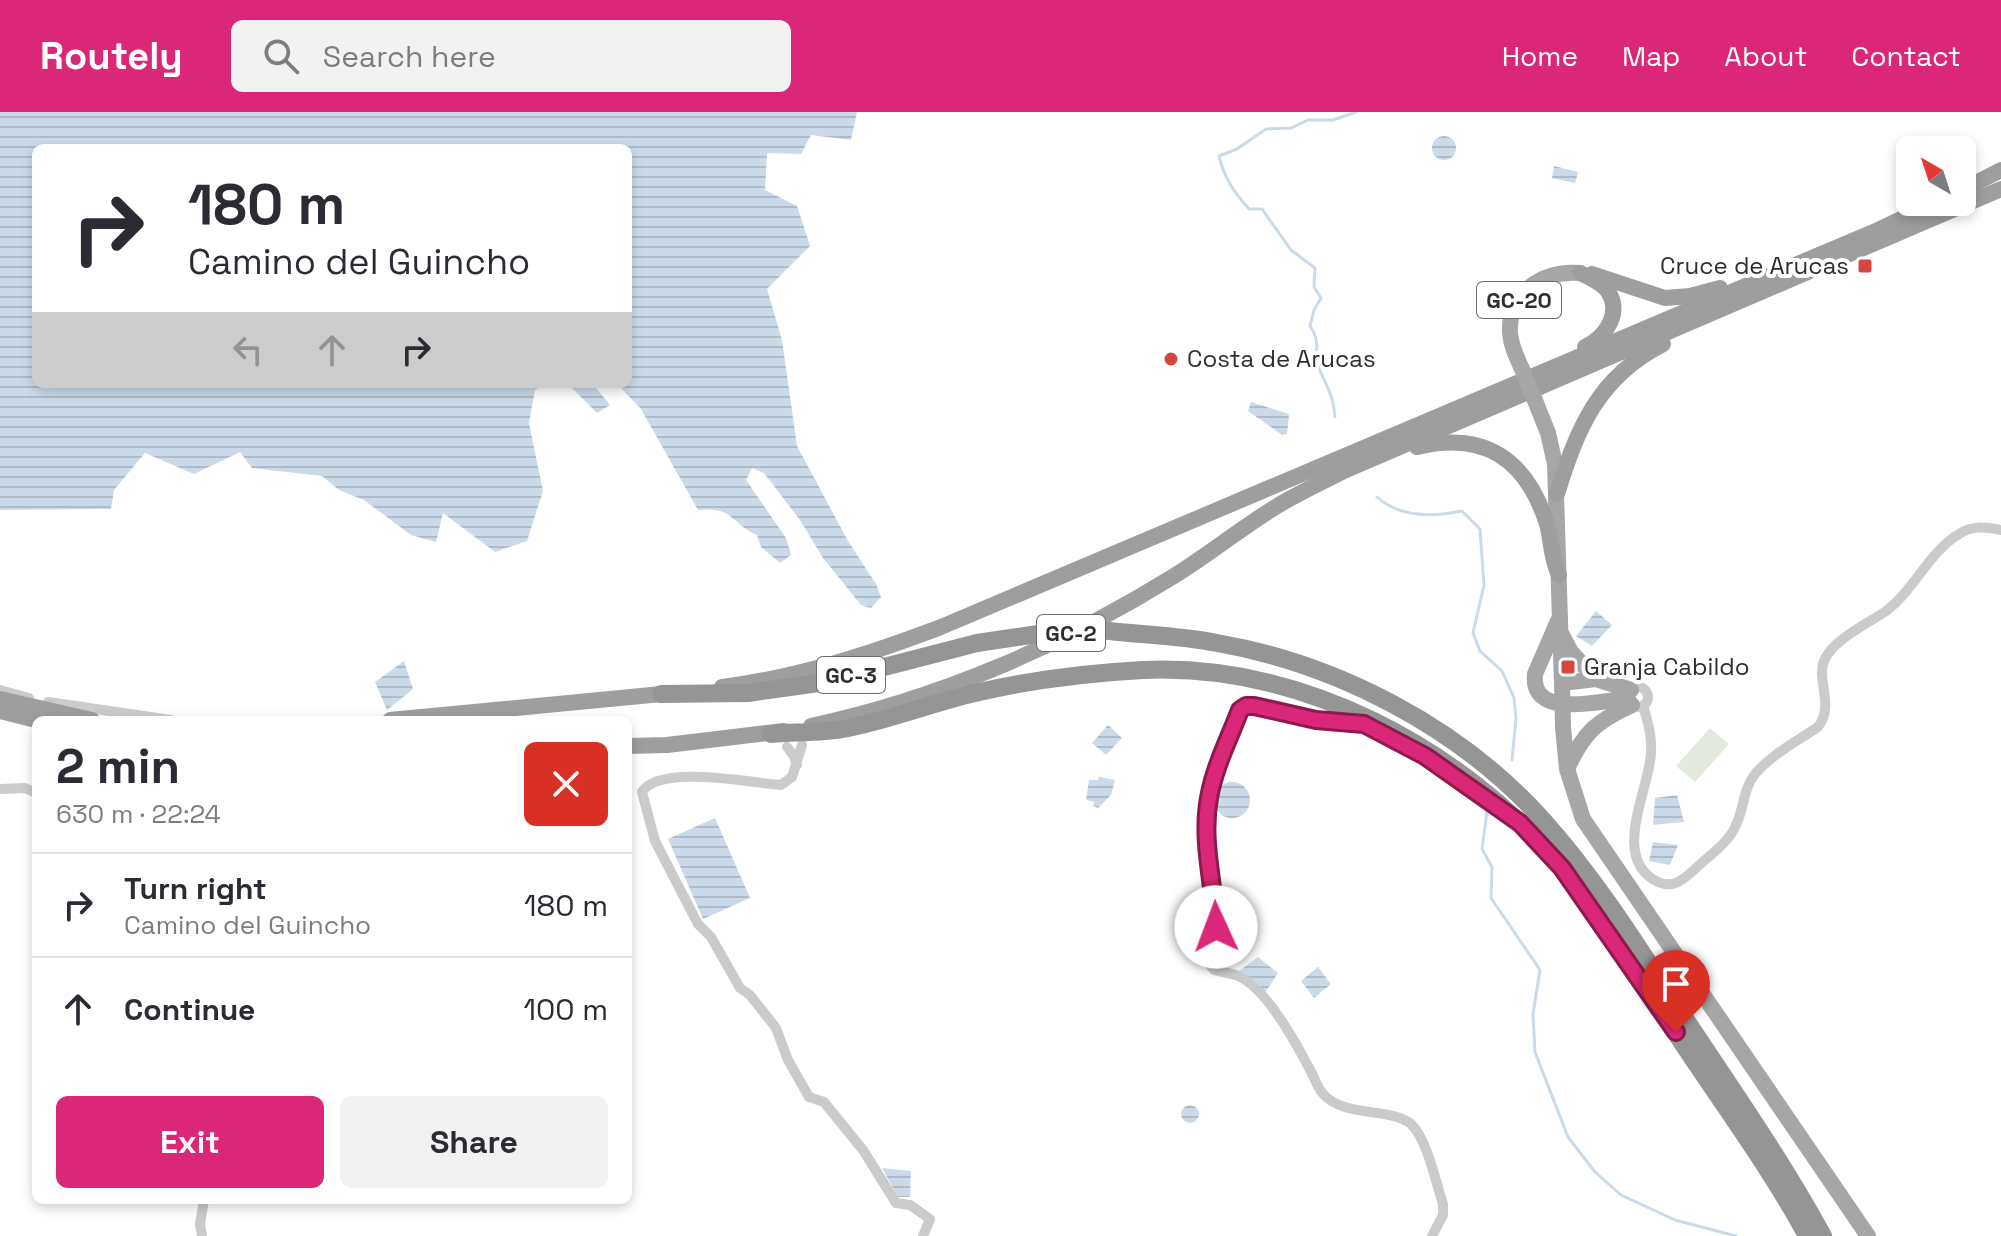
<!DOCTYPE html>
<meta charset="utf-8">
<style>
body{margin:0;font-family:"Space Grotesk",sans-serif;background:#f2f2f3;color:#2b2b33;height:100vh;display:flex;flex-direction:column;font-size:30px;white-space:nowrap}
*{box-sizing:border-box;margin:0}
p{font-size:26px;color:#7c7c81}
.icon{flex:none;width:44px;height:44px;fill:none;stroke:currentColor;stroke-width:2;stroke-linecap:round;stroke-linejoin:round}
.map{position:relative;flex:1;overflow:hidden}
.sheet{position:absolute;left:32px;top:604px;width:600px;height:488px;display:flex;flex-direction:column;background:#fff;border-radius:12px;box-shadow:0 4px 12px #0003}
.sheet>*{flex:none}
.guide{position:absolute;left:32px;top:32px;width:600px;height:244px;border-radius:12px;box-shadow:0 4px 12px #0003;background:#fff;color:#2b2b33;overflow:hidden}
.needle{width:52px;rotate:321deg}
.buttons{position:absolute;left:1896px;top:24px;display:grid;gap:16px}
.buttons a{display:grid;place-items:center;width:80px;height:80px;border-radius:12px;background:#fff;box-shadow:0 4px 12px #0003;font-size:40px}
.pin{position:absolute;display:grid;place-items:center;width:68px;height:68px;color:#fff;margin:-82px -34px;border-radius:50% 50% 50% 0;rotate:-45deg;box-shadow:0 0 8px #0007}
.pin .icon{rotate:45deg}
.me{position:absolute;width:88px;margin:-44px;rotate:358deg;stroke-linejoin:round;filter:drop-shadow(0 0 6px #0008)}
.turn{display:flex;align-items:center;gap:28px;height:168px;padding:0 24px;font-size:36px}
.turn .icon{width:104px;height:104px;stroke-width:2.5}
.turn b{display:block;font-size:56px;line-height:68px}
.lanes{display:flex;align-items:center;height:76px;padding:0 24px;background:#0003;justify-content:center;gap:40px;direction:ltr}
.lanes .off{opacity:.35}
.round{display:grid;place-items:center;flex:none;width:84px;height:84px;border-radius:12px;background:#f2f2f3}
.head{display:flex;align-items:center;justify-content:space-between;height:136px;padding:0 24px}
h1{font-size:48px;font-weight:800;line-height:60px}
.action{display:flex;gap:16px;margin-top:auto;padding:16px 24px}
.action a{flex:1;height:92px;border-radius:12px;background:#db2777;color:#fff;font-size:32px;font-weight:800;line-height:92px;text-align:center}
.action a+a{background:#f2f2f3;color:#2b2b33}
ul{padding:0;list-style:none}
li{display:flex;align-items:center;gap:24px;height:104px;padding:0 24px;border-top:2px solid #e1e1e2}
li div{flex:1}
li b{display:block;font-size:30px}
li em{font-style:normal}
header{display:flex;align-items:center;gap:48px;box-sizing:border-box;height:112px;padding:0 40px;background:#db2777;color:#fff}
header strong{font-size:38px}
nav{display:flex;gap:44px;margin-inline-start:auto;font-size:28px}
.search{width:560px;height:72px;background:#f2f2f3;display:flex;align-items:center;gap:20px;box-sizing:border-box;padding:0 28px;border-radius:12px;color:#7c7c81;font-size:30px}
.map>svg:first-child{display:block}
.garden{fill:#e3eadd}
.water{fill:url(#water-rules)}
.lines{fill:none;stroke-linecap:round;stroke-linejoin:round}
.stream{stroke:#cbdae8;stroke-width:3}
.motorway-tunnel{stroke:#d5d5d5;stroke-width:18;stroke-dasharray:18 9;stroke-linecap:butt}
.minor{stroke:#cbcbcb;stroke-width:10}
.primary{stroke:#a6a6a6;stroke-width:16}
.trunk{stroke:#9e9e9e;stroke-width:16}
.motorway{stroke:#959595;stroke-width:18}
.primary-bridge{stroke:#a6a6a6;stroke-width:16}
.route-casing{stroke:#8e194d;stroke-width:20}
.route{stroke:#db2777;stroke-width:14}
.poi-dot{fill:#d54640;stroke:#fff;stroke-width:3}
.labels{text-anchor:middle;stroke-width:8;stroke-linejoin:round;paint-order:stroke}
.shield{fill:#fff;stroke:#6d6d6d;stroke-width:2}
.shield-label{font-size:22px;font-weight:bold;fill:#2e2e2e}
.poi-label{font-size:24px;fill:#2e2e2e;stroke:#fff;text-anchor:start}
</style>
<header>
<strong>Routely</strong>
<div class="search"><svg class="icon" aria-label="search" viewBox="0 0 24 24"><circle cx="10" cy="10" r="6"/><path d="M15 15l6 6"/></svg>Search here</div>
<nav><a>Home</a><a>Map</a><a>About</a><a>Contact</a></nav>
</header>
<div class="map">
<svg width="2001" height="1124" viewBox="0 0 2001 1124">
<defs>
<pattern id="water-rules" width="6" height="5" patternUnits="userSpaceOnUse" patternTransform="scale(2)"><rect width="6" height="5" fill="#cbdae8"/><path d="M0 2.5h6" fill="none" stroke="#afbbc7"/></pattern>
</defs>
<rect width="100%" height="100%" fill="#fff"/>
<!-- garden -->
<polygon class="garden" points="1710,616 1729,632 1695,670 1676,654"/>
<!-- water -->
<g class="water">
<path d="M0,0h857l-6,28 -40,-5 -10,19 -34,-1 -2,37 32,16 13,40 -43,43 15,51 15,106 51,95 28,43 5,13 -10,11 -10,-3 -38,-47 -23,-38 -36,-47 -12,-5 -6,12 40,58 5,17 -11,8 -19,-16 -4,-12c-27,-12 -23,-29 -59,-25l-57,-101 -24,-25h11v-236h-592v236h510l-11,6 -6,33 14,68 -16,50 -32,11 -52,-39 -7,29 -25,-7 -47,-35 -25,-10 -17,-14 -70,-8 -12,-16 -46,22 -49,-21 -31,37 -3,19 -111,1z"/>
<circle cx="1444" cy="36" r="12"/>
<polygon points="1554,54 1578,60 1575,71 1552,66"/>
<polygon points="568,272 593,272 610,293 597,301"/>
<polygon points="1251,290 1289,302 1287,322 1282,323 1248,299"/>
<polygon points="1596,499 1612,513 1592,534 1576,524"/>
<polygon points="404,549 413,577 387,598 375,570"/>
<polygon points="1108,613 1122,626 1106,643 1092,631"/>
<polygon points="1099,665 1115,668 1111,683 1098,696 1093,694 1094,690 1086,688 1089,668 1098,668"/>
<circle cx="1232" cy="688" r="18"/>
<polygon points="1677,683 1684,710 1653,713 1655,686"/>
<polygon points="715,706 750,786 703,807 668,727"/>
<polygon points="1653,730 1678,733 1670,753 1649,749"/>
<polygon points="1258,845 1278,861 1265,881 1239,859"/>
<polygon points="1318,855 1331,872 1314,886 1301,869"/>
<circle cx="1190" cy="1002" r="9"/>
<polygon points="882,1056 911,1059 910,1085 898,1085"/>
</g>
<g class="lines">
<!-- stream -->
<g class="stream">
<path d="M1335,305c-2,-24 -8,-29 -16,-49 -7,-16 4,-23 -9,-42l4,-16 7,-12 -7,-11 1,-19 -24,-18 -29,-41h-13c-15,-17 -25,-31 -30,-53l18,-7 29,-20 25,-1 17,-8h25l23,-8"/>
<path d="M1377,385c23,21 56,20 85,14l18,18 4,56 -11,48 7,18 22,20 12,27 2,20 -4,42"/>
<polyline points="1487,700 1482,737 1492,755 1491,786 1540,858 1533,902 1535,940 1568,1025 1595,1060 1621,1083 1675,1108 1736,1124"/>
</g>
<!-- motorway-tunnel -->
<polyline class="motorway-tunnel" points="1038,522 1109,519"/>
<!-- minor -->
<g class="minor">
<circle cx="1638" cy="585" r="10"/>
<polyline points="0,578 29,586"/>
<polyline points="48,590 171,608"/>
<path d="M1643,594c5,16 9,30 8,47 -2,38 -41,106 7,129 16,7 26,-3 37,-13 13,-13 34,-26 41,-44 8,-16 7,-36 19,-51 16,-19 42,-33 63,-47 17,-22 -2,-47 6,-66 8,-21 45,-38 62,-50 28,-21 43,-59 73,-77 14,-9 27,-7 42,-4"/>
<path d="M1364,612l-48,-4 -62,-14h-8l-6,4 -31,88 -2,64 7,25 2,40 -5,39 3,4c7,2 17,3 24,6 28,12 57,65 71,92 5,8 8,20 15,27 20,22 69,13 87,29 16,15 25,59 32,80v11l-11,21"/>
<path d="M802,633l-10,32 -11,8c-30,-2 -121,-21 -139,7l13,49 43,83 13,13 29,51 10,7 26,33 12,32 21,37 15,5 39,48 33,53 14,2 20,14 -7,17"/>
<polyline points="787,635 794,644 797,653"/>
<polyline points="0,677 25,676 36,681"/>
<polyline points="202,1124 200,1112 204,1088"/>
</g>
<!-- primary -->
<g class="primary">
<path d="M1522,257c-5,-11 -11,-23 -12,-36 -2,-41 33,-63 70,-60"/>
<polyline points="1534,286 1548,321 1555,352 1562,571 1596,567 1631,578"/>
<path d="M1558,509l-23,53c-5,46 66,27 93,24"/>
<polyline points="1562,523 1571,540 1596,567"/>
<polyline points="1563,615 1567,657 1583,707 1868,1124"/>
<path d="M1568,655c16,-35 29,-46 64,-62"/>
</g>
<!-- trunk -->
<g class="trunk">
<polyline points="1962,78 2001,58"/>
<path d="M1580,161c9,4 20,9 27,17 16,22 -1,47 -22,57"/>
<polyline points="1592,162 1665,186 1690,184 1720,176"/>
<path d="M1417,335c66,-16 108,11 129,74 6,18 4,36 13,54"/>
<path d="M1557,382c20,-65 41,-117 106,-150"/>
<path d="M722,575c77,-10 148,-33 219,-60l937,-397 59,-28"/>
<polyline points="0,587 92,608"/>
<polyline points="0,599 36,608"/>
<polyline points="390,608 672,581"/>
<path d="M811,614c127,-27 252,-81 363,-150 34,-21 66,-47 100,-68 22,-14 47,-25 70,-37l657,-282"/>
<polyline points="628,634 667,633 784,619"/>
</g>
<!-- motorway -->
<g class="motorway">
<path d="M1109,519c36,4 73,5 108,12 121,21 243,85 325,176 53,59 95,126 138,192 49,74 101,148 143,225"/>
<polyline points="661,582 748,581 826,570 977,531 1038,522"/>
<path d="M771,622c24,-2 49,-1 72,-5 45,-8 88,-26 132,-36 55,-13 112,-20 168,-23 159,-7 317,78 418,196 46,55 83,119 122,178 42,63 88,125 124,192"/>
</g>
<!-- primary-bridge -->
<g class="primary-bridge">
<polyline points="1522,257 1534,286"/>
<polyline points="1562,571 1563,615"/>
</g>
</g>
<g class="lines">
<defs>
<path id="route" d="M1216,815c-2,-43 -15,-86 -7,-129 5,-30 20,-59 31,-88l6,-4h8l62,14 48,4 61,32 95,67 42,45 114,164"/>
</defs>
<!-- route casing -->
<use href="#route" class="route-casing"/>
<!-- route -->
<use href="#route" class="route"/>
</g>
<!-- markers -->
<g class="poi-dot">
<rect x="1857" y="146" width="16" height="16" rx="4"/>
<circle cx="1171" cy="247" r="8"/>
<rect x="1560" y="547" width="16" height="16" rx="4"/>
</g>
<g class="labels">
<!-- shield labels -->
<g class="shield">
<rect x="1477" y="170" width="84" height="36" rx="6"/>
<rect x="1037" y="503" width="68" height="36" rx="6"/>
<rect x="817" y="545" width="68" height="36" rx="6"/>
</g>
<g class="shield-label">
<text x="1519" y="196">GC-20</text>
<text x="1071" y="529">GC-2</text>
<text x="851" y="571">GC-3</text>
</g>
<!-- poi labels -->
<g class="poi-label">
<text x="1849" y="162" text-anchor="end">Cruce de Arucas</text>
<text x="1187" y="255">Costa de Arucas</text>
<text x="1584" y="563">Granja Cabildo</text>
</g>
</g>
</svg>
<div class="buttons">
<a><svg class="needle" viewBox="-14 -14 28 28"><path d="M0-13l5 13h-10z" fill="#e53935"/><path d="M0 13l5-13h-10z" fill="#7c7c81"/></svg></a>
</div>
<div class="pin" style="left:1676px;top:920px;background:#d93025"><svg class="icon" aria-label="arrive" viewBox="0 0 24 24"><path d="M6 21V4h12l-3 4 3 4H6"/></svg></div>
<svg class="me" style="left:1216px;top:815px" viewBox="-20 -20 40 40"><circle r="19" fill="#fff"/><path d="M0-13L10 11 0 6-10 11z" fill="#db2777"/></svg>
<div class="guide">
<div class="turn"><svg class="icon" aria-label="right" viewBox="0 0 24 24"><path d="M7 20v-9h11M14 6l5 5-5 5"/></svg><div><b>180 m</b>Camino del Guincho</div></div>
<div class="lanes"><svg class="icon off" aria-label="left" viewBox="0 0 24 24"><path d="M17 20v-9H6M10 6l-5 5 5 5"/></svg><svg class="icon off" aria-label="ahead" viewBox="0 0 24 24"><path d="M12 20V5M6 11l6-6 6 6"/></svg><svg class="icon" aria-label="right" viewBox="0 0 24 24"><path d="M7 20v-9h11M14 6l5 5-5 5"/></svg></div>
</div>
<section class="sheet">
<div class="head"><div><h1>2 min</h1><p>630 m · 22:24</p></div><a class="round" style="background:#d93025;color:#fff"><svg class="icon" aria-label="close" viewBox="0 0 24 24"><path d="M6 6l12 12M18 6L6 18"/></svg></a></div>
<ul>
<li><svg class="icon" aria-label="right" viewBox="0 0 24 24"><path d="M7 20v-9h11M14 6l5 5-5 5"/></svg><div><b>Turn right</b><p>Camino del Guincho</p></div><em>180 m</em></li>
<li><svg class="icon" aria-label="ahead" viewBox="0 0 24 24"><path d="M12 20V5M6 11l6-6 6 6"/></svg><div><b>Continue</b></div><em>100 m</em></li>
</ul>
<div class="action"><a>Exit</a><a>Share</a></div>
</section>
</div>
